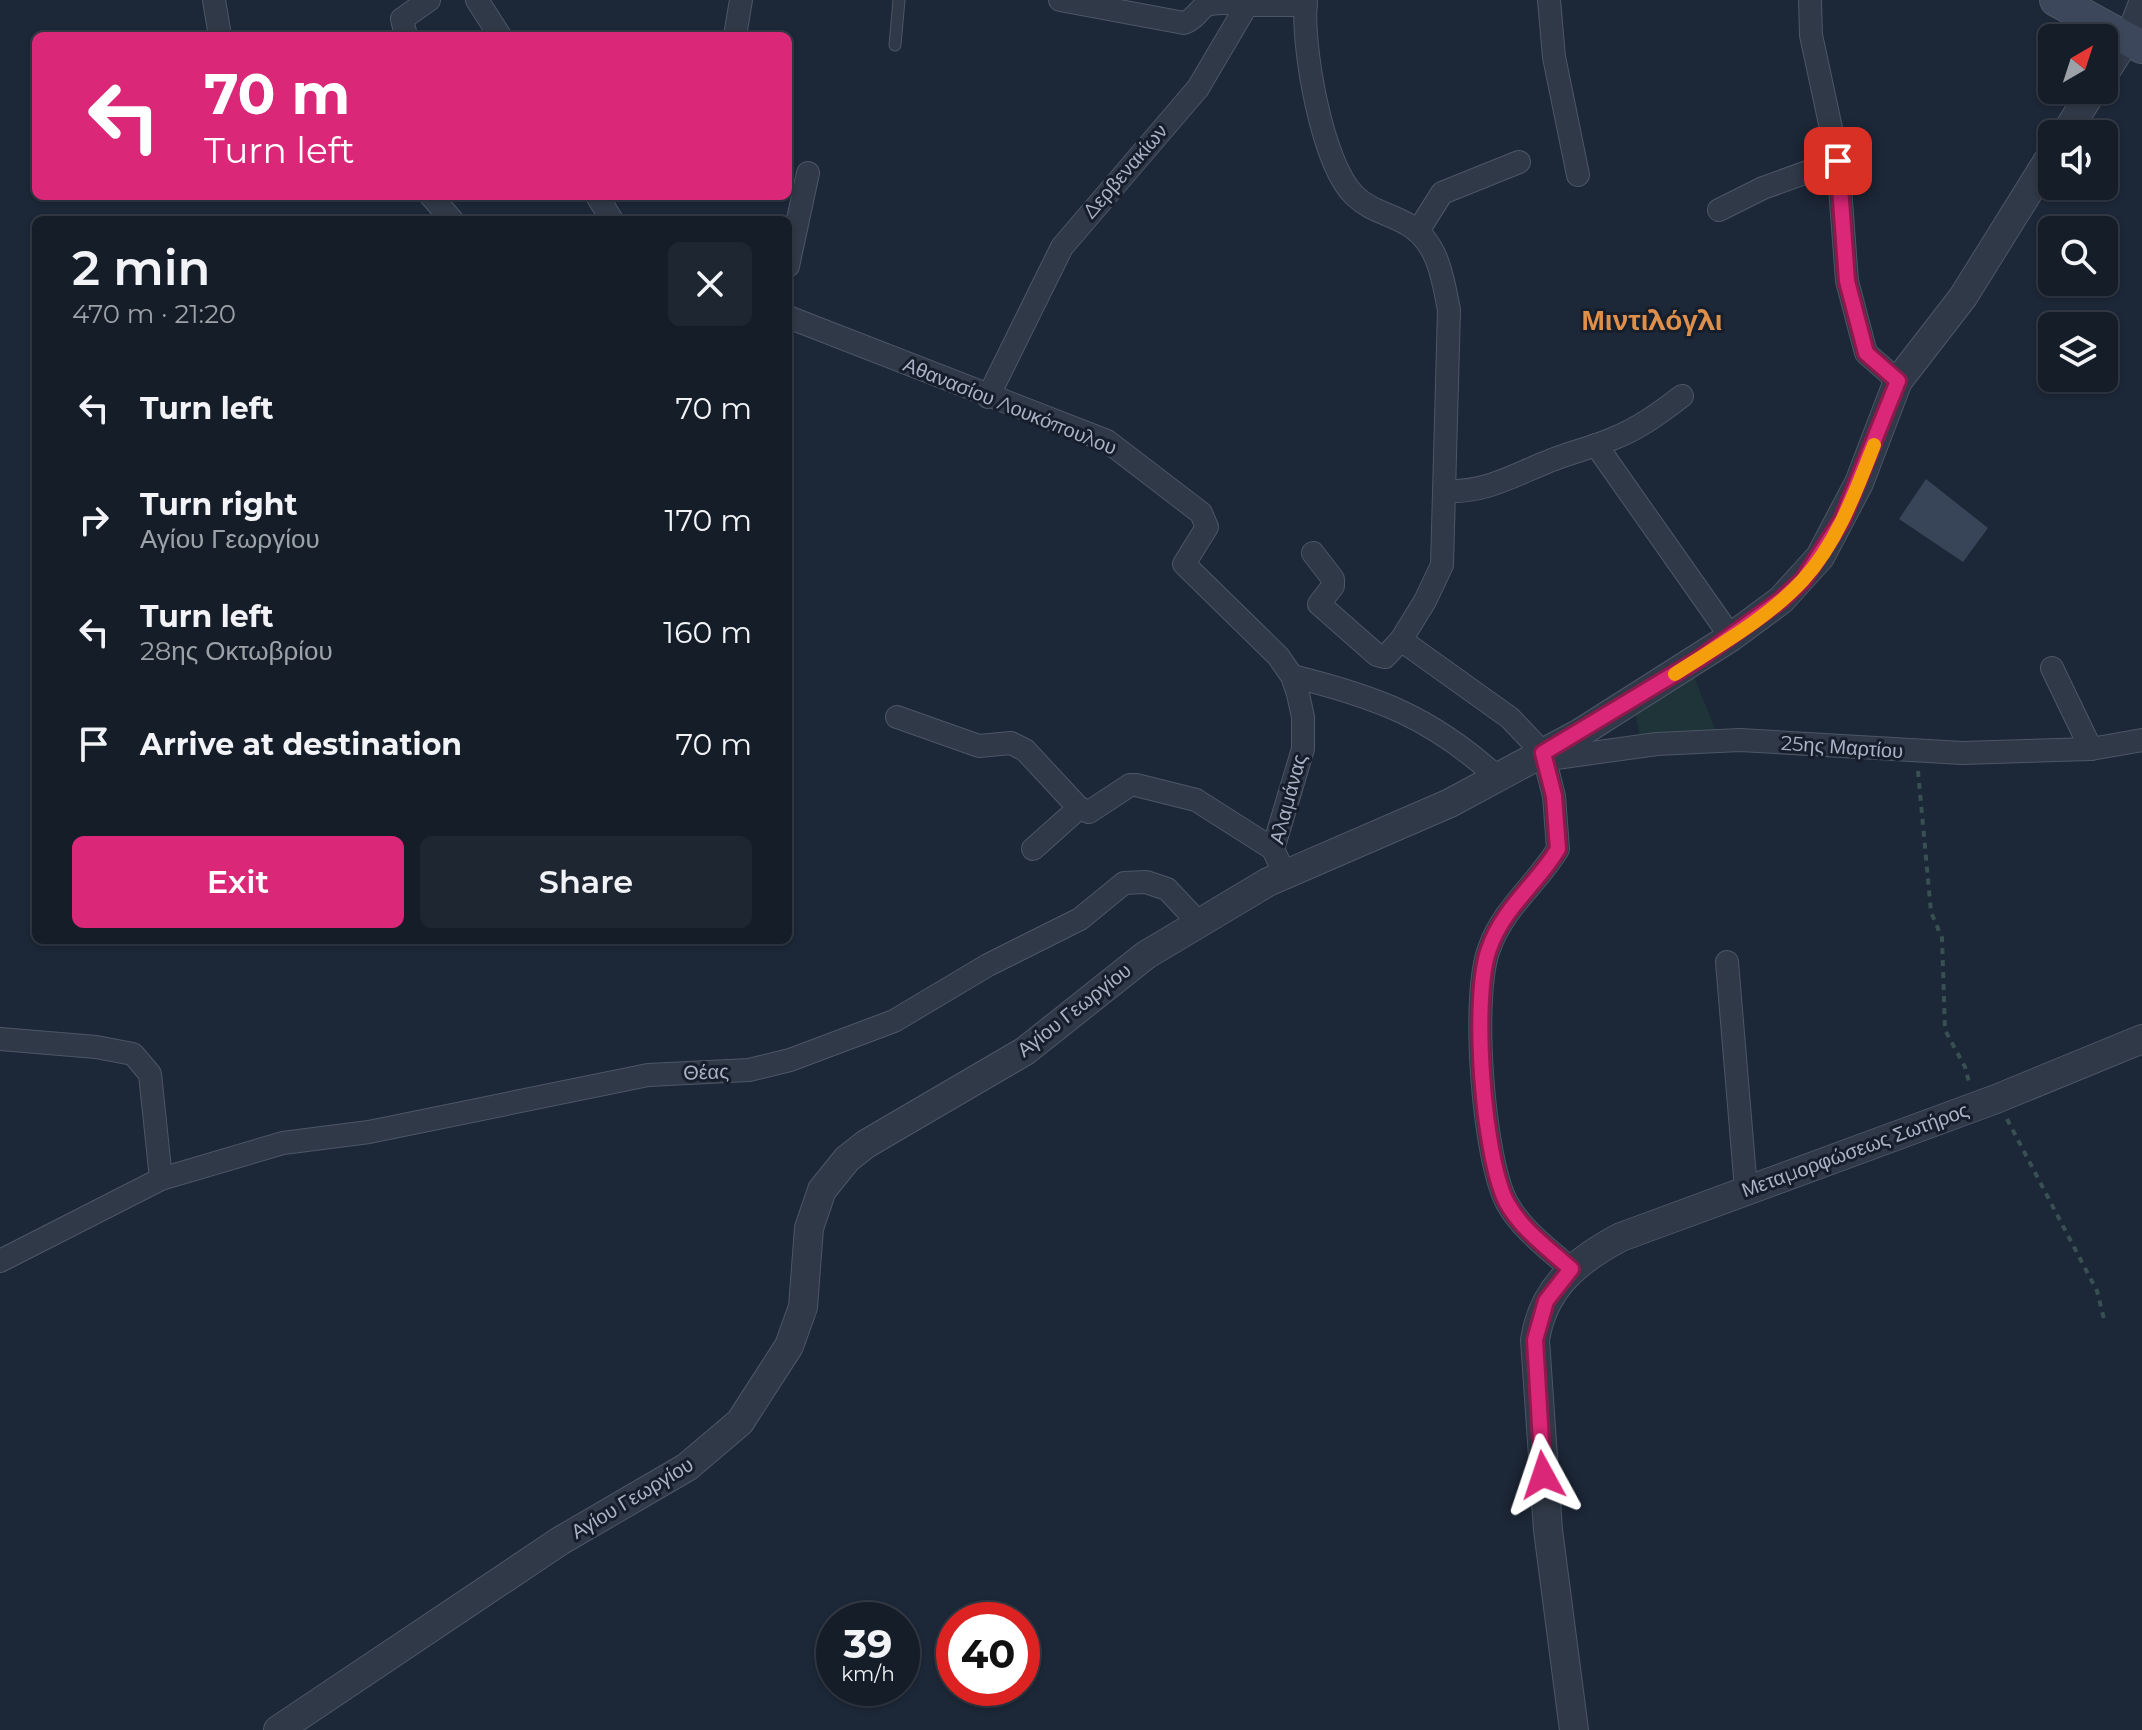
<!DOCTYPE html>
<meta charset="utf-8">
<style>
body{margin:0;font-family:Montserrat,sans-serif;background:#1e2631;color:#f1f3f6;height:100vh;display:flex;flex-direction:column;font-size:30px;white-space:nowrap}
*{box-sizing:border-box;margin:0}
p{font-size:26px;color:#9da2a8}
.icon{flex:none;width:44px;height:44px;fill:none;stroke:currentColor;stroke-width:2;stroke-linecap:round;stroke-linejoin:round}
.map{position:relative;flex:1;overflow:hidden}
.panel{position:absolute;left:32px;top:216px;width:760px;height:728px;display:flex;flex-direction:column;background:#151d29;border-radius:12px;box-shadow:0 2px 6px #0004,0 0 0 2px #343b46}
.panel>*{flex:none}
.hud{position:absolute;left:32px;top:32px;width:760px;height:168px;border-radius:12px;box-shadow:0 2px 6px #0004,0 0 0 2px #343b46;background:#db2777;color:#fff;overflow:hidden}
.needle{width:52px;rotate:39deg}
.tools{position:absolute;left:2038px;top:24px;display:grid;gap:16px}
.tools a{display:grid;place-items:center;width:80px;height:80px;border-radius:12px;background:#151d29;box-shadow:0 2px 6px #0004,0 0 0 2px #343b46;font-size:40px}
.speed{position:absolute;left:816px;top:1602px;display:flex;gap:16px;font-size:40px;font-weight:700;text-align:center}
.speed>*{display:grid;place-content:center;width:104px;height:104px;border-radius:50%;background:#151d29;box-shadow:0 2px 6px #0004,0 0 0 2px #343b46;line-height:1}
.speed small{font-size:20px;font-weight:400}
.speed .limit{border:12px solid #d22;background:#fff;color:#111}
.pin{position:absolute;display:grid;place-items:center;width:68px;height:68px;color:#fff;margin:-34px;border-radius:16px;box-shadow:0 4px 12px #0006}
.me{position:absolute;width:88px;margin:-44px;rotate:355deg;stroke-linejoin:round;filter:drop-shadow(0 0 6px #0008)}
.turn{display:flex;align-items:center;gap:28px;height:168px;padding:0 40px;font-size:36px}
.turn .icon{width:104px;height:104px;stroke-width:2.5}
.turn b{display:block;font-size:56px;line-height:68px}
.round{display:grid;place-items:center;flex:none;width:84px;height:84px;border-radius:12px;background:#1e2631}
.head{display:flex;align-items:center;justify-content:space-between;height:136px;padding:0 40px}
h1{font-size:48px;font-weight:600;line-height:60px}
.cta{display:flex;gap:16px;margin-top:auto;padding:16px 40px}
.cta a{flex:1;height:92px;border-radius:12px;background:#db2777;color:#fff;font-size:32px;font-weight:600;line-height:92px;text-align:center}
.cta a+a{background:#1e2631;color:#f1f3f6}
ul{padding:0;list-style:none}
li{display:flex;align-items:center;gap:24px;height:112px;padding:0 40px}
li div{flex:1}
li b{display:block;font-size:30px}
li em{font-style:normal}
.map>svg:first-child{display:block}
.green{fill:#1e3438}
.building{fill:#384558}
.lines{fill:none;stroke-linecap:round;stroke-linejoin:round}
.service-casing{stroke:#4d5666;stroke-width:13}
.minor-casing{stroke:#4d5666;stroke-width:24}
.tertiary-casing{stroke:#4d5666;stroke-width:30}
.secondary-casing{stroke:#4d5666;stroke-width:34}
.path{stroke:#395053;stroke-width:4;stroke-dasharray:6 6;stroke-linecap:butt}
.service{stroke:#303947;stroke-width:11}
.minor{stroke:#303947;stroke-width:22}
.tertiary{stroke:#303947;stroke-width:28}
.secondary{stroke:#3d475b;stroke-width:32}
.route-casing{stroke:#8e194d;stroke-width:20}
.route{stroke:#db2777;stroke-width:14}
.slow{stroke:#f59e0b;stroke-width:14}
.labels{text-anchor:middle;stroke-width:6;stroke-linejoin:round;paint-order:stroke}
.street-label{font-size:20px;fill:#a9b3c5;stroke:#161e2b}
.district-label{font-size:28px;font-weight:bold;fill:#de904b;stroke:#161e2b}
</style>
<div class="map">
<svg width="2142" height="1730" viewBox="0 0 2142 1730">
<rect width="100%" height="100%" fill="#1c2737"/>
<!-- green -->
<polygon class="green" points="1693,674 1717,734 1641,742 1635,712"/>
<!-- building -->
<polygon class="building" points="1926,479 1988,528 1963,562 1899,519"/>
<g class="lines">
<defs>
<polyline id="service" points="895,45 899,0"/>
<g id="minor">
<polyline points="214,0 220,36"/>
<polyline points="477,0 500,36"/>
<path d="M1060,0l124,23c11,-4 13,-11 21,-17 12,-6 29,-2 42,-1"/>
<path d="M1306,0c-5,44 16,164 48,195 16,16 34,18 53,29 31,17 36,55 42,86l-7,255 -17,36 -24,39"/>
<polyline points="1549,0 1554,57 1578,175"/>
<polyline points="1810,0 1811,35 1838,161 1847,281 1866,353 1898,381"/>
<polyline points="406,36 402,19 429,0"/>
<polyline points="735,36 741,0"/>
<polyline points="2126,39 2141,0"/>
<polyline points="431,196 452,220"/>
<polyline points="597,196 612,220"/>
<polyline points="1719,210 1763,188 1838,161"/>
<polyline points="1418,231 1442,193 1519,162"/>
<polyline points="788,266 808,173"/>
<polyline points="788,317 1107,441 1201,513 1207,527 1184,564 1278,656 1292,676 1298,694 1303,717 1303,749 1273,849 1284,873"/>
<polyline points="988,397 1062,247 1198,88 1247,5 1306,5"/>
<polyline points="1596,445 1731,637"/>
<path d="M1446,491c39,2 66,-15 101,-29 21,-9 44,-14 65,-23 26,-10 48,-26 70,-43"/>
<path d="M1313,553l20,26v7l-14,18 58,51 8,2 16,-17 109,78 33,35 11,43 4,53c-21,35 -55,59 -69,100 -18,48 -6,209 18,254 15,27 42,46 64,66"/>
<polyline points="2052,668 2091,749"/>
<path d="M1292,676c85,21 139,41 205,101"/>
<polyline points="897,717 979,746 1011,743 1025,750 1079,808"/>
<polyline points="1543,753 1556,758 1657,744 1740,740 1962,753 2091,749 2142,740"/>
<polyline points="1033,849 1079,808 1089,812 1130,785 1136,785 1196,800 1273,849"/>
<polyline points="1727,962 1746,1189"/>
<polyline points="0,1039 96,1047 133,1054 150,1074 161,1179"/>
<polyline points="0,1261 161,1179 283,1143 369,1132 648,1075 749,1070 790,1060 894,1021 988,965 1080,919 1124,883 1146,882 1167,889 1199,923"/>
</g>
<g id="tertiary">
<polyline points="2104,74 2126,39"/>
<polyline points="2065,134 2093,90"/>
<polyline points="278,1730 560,1541 687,1467 740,1422 789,1346 803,1307 809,1228 822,1190 847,1159 866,1144 1025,1051 1146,955 1268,882 1450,803 1580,733 1731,637 1781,600 1820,557 1859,483 1898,381 1963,297 2052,154"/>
<path d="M1574,1730l-26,-200 -13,-190c8,-52 42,-80 86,-103l375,-138 146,-60"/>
</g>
<polyline id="secondary" points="2056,0 2142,47"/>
</defs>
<!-- service casing -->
<use href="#service" class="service-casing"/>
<!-- minor casing -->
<use href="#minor" class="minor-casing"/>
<!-- tertiary casing -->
<use href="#tertiary" class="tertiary-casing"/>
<!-- secondary casing -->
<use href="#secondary" class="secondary-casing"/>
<!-- path -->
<g class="path">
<polyline points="1918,771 1931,912 1942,938 1945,1030 1965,1067 1970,1086"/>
<polyline points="2007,1119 2097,1291 2104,1319"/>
</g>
<!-- service -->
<use href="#service" class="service"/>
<!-- minor -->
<use href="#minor" class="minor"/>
<!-- tertiary -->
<use href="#tertiary" class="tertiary"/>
<!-- secondary -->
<use href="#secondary" class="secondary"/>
</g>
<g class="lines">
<defs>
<path id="route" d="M1543,1475l-8,-135 11,-39 25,-32c-22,-20 -49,-39 -64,-66 -24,-45 -36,-206 -18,-254 14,-41 48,-65 69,-100l-4,-53 -11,-43 156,-94 82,-59 22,-20 39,-60 56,-139 -32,-28 -19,-72 -9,-120"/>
</defs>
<!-- route casing -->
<use href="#route" class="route-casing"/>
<!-- route -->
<use href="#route" class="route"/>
<!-- slow -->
<path class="slow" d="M1675,674c43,-28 93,-56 128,-94 34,-37 53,-89 71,-135"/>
</g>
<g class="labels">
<!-- street labels -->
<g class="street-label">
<text transform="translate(1125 171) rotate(-49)" y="7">Δερβενακίων</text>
<text transform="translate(1010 406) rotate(22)" y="7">Αθανασίου Λουκόπουλου</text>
<text transform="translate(1842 747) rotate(4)" y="7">25ης Μαρτίου</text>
<text transform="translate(1288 799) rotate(-75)" y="7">Αλαμάνας</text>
<text transform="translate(1074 1010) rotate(-38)" y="7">Αγίου Γεωργίου</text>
<text transform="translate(706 1072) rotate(-2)" y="7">Θέας</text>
<text transform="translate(1855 1150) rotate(-20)" y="7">Μεταμορφώσεως Σωτήρος</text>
<text transform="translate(632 1498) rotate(-31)" y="7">Αγίου Γεωργίου</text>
</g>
<!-- district labels -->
<g class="district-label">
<text x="1652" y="330">Μιντιλόγλι</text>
</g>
</g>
</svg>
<div class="tools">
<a><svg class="needle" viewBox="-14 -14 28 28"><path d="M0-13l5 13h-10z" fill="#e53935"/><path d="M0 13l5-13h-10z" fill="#9da2a8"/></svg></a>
<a><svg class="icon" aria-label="sound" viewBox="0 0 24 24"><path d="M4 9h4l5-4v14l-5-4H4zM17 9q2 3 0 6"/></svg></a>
<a><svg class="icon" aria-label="search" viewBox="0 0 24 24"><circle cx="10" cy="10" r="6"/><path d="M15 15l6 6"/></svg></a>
<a><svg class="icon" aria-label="layers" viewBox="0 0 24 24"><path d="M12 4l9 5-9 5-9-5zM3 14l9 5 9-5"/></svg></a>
</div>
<div class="speed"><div>39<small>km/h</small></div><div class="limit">40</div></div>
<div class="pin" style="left:1838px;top:161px;background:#d93025"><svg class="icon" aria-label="arrive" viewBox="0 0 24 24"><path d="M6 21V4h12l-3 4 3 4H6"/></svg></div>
<svg class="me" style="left:1543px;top:1475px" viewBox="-20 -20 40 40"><path d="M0-17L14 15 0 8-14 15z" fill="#db2777" stroke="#fff" stroke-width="4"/></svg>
<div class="hud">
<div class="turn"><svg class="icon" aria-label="left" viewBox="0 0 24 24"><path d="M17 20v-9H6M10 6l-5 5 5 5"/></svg><div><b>70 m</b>Turn left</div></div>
</div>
<section class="panel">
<div class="head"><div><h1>2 min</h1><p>470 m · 21:20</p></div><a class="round"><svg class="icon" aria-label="close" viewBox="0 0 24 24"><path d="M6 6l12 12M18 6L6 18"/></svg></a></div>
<ul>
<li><svg class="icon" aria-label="left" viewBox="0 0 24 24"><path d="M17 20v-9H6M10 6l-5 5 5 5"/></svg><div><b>Turn left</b></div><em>70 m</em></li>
<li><svg class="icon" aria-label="right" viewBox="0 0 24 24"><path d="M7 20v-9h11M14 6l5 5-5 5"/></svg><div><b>Turn right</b><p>Αγίου Γεωργίου</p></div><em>170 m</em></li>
<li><svg class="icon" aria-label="left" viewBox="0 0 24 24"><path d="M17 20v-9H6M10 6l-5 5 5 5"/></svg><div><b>Turn left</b><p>28ης Οκτωβρίου</p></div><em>160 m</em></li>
<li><svg class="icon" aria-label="arrive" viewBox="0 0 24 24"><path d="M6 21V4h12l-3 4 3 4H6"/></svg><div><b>Arrive at destination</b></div><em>70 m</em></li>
</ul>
<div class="cta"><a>Exit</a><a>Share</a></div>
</section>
</div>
